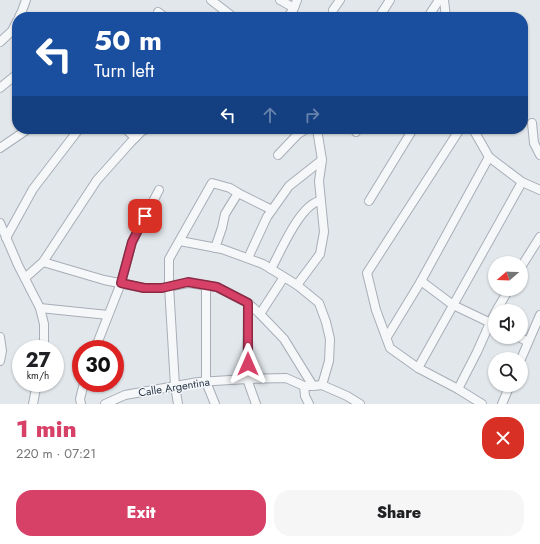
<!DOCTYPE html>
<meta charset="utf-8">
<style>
body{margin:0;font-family:Jost,sans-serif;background:#f6f6f6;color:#202124;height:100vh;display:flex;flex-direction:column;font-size:15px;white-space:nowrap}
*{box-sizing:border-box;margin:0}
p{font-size:13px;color:#757577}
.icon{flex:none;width:22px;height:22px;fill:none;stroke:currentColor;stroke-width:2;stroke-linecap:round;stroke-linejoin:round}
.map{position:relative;height:404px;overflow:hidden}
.side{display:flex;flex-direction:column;background:#fff;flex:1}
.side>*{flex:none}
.banner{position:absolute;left:12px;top:12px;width:516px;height:122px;border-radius:16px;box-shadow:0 1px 3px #0004;background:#1a4fa0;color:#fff;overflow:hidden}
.needle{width:26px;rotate:251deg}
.controls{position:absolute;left:488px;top:256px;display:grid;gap:8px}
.controls a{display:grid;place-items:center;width:40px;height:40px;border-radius:50%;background:#fff;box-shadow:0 1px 3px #0004;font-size:20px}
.speed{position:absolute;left:12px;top:340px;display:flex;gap:8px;font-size:20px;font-weight:700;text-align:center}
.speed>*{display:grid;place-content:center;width:52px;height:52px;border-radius:50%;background:#fff;box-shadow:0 1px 3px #0004;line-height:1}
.speed small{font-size:10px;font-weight:400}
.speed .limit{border:6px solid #d22;background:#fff;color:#111}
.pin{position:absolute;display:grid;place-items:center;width:34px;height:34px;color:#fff;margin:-17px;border-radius:8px;box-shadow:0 2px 6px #0006}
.me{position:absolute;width:44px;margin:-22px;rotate:0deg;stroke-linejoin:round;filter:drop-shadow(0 0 3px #0008)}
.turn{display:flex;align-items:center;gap:14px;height:84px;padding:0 16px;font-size:18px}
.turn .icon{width:52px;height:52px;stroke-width:2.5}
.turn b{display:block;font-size:28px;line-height:34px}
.lanes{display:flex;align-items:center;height:38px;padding:0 16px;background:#0003;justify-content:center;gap:20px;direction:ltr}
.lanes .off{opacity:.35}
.round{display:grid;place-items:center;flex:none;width:42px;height:42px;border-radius:16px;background:#f6f6f6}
.overview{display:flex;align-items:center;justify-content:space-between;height:68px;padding:0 16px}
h1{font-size:24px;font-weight:800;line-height:30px;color:#d74168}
.action{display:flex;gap:8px;margin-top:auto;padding:8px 16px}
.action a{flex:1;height:46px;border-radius:16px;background:#d74168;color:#fff;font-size:16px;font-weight:800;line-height:46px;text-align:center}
.action a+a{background:#f6f6f6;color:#202124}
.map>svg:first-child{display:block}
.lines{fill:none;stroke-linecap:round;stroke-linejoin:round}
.minor-casing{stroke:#a7aeb7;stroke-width:10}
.minor{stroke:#f6f7f9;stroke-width:8}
.route-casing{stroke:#8c2a44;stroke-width:10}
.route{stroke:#d74168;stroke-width:7}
.labels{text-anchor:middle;stroke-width:3;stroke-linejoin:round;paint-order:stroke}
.street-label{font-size:11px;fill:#293645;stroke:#f2f6f9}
</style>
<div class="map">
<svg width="540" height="404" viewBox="0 0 540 404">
<rect width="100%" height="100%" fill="#e2e7ec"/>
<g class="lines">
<defs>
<g id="minor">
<polyline points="211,0 233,17"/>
<polyline points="280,0 294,8"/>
<polyline points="444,0 446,17"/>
<polyline points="333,10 340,0"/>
<polyline points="158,12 165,17"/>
<polyline points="19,17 22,11 26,0"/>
<polyline points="288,17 294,8 297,0"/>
<polyline points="379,17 390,0"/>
<polyline points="428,17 439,0"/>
<polyline points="0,42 12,31 17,21"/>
<polyline points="0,88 17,74"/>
<polyline points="532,123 534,143 540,155"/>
<polyline points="126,129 135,138"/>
<polyline points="460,129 367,273 376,310 390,348 418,368 458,389 482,404"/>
<polyline points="473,129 489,157 522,182 540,190"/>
<polyline points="356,132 358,129"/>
<polyline points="0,148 28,129"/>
<polyline points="278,155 298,134 306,129"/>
<polyline points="369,201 413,129"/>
<polyline points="0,223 18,265 40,308 44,324 44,343 43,349"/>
<polyline points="6,238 33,189 79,129"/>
<polyline points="180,241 222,249 263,264 297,285 319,303 326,322 330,339 329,361 322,385"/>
<polyline points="215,248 222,228 225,214 238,193"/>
<polyline points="248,258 267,217 289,186 322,160"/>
<polyline points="43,262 104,280 144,288 162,288 188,283 217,287 248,303 260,314 284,339 313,386"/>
<polyline points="521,267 540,237"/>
<path d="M271,269c9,-16 30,-67 50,-68"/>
<polyline points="25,278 43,262 97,180 131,142 142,131 147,129"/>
<polyline points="421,281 453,305 495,325"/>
<polyline points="206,285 206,382 215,404"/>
<polyline points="297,285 320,254 324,232 319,181 322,160 317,129"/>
<polyline points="248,303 247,379 256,404"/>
<polyline points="40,308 108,315"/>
<polyline points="496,311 509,289"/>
<polyline points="260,314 284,277"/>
<polyline points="0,337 2,351 0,361"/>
<polyline points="387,337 421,281 489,157"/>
<polyline points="519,337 528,342"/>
<polyline points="95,349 121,283 132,242 159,190"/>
<polyline points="521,359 540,315"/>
<polyline points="418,368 522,182"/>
<polyline points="304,386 305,396 309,404"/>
<polyline points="458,389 477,352 490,323 495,313"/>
<polyline points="33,404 37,383"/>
<polyline points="81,404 80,399 84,383"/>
<polyline points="105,404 125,395 198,382 247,379 286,378 304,386 313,386 322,385 347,396 360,404"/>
<polyline points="178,404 175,386 169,286 169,259 212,183 230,188 238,193 272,210"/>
<polyline points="502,404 510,385"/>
</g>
</defs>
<!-- minor casing -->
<use href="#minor" class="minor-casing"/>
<!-- minor -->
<use href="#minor" class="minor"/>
</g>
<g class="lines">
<defs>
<polyline id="route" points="145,216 132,242 121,283 144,288 162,288 188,282 217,287 248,303 248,364"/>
</defs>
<!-- route casing -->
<use href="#route" class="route-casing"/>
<!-- route -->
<use href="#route" class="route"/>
</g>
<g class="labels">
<!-- street labels -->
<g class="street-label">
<text transform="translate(174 387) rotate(-9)" y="4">Calle Argentina</text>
</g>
</g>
</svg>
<div class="controls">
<a><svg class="needle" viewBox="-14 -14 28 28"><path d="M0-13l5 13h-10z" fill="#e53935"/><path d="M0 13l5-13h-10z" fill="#757577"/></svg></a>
<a><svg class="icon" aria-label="sound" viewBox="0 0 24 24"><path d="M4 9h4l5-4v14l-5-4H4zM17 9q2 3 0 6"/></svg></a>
<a><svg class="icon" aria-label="search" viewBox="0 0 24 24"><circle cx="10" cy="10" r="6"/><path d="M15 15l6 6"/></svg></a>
</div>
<div class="speed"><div>27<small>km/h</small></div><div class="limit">30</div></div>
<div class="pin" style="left:145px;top:216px;background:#d93025"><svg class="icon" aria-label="arrive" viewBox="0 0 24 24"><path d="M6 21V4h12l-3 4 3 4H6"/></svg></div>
<svg class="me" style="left:248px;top:364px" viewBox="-20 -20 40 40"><path d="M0-17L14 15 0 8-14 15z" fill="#d74168" stroke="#fff" stroke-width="4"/></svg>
<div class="banner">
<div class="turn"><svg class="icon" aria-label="left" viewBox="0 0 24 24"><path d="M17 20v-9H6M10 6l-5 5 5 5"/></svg><div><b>50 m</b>Turn left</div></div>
<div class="lanes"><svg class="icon" aria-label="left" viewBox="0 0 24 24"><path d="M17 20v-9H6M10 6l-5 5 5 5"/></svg><svg class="icon off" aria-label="ahead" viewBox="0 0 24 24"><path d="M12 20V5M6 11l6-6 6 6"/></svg><svg class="icon off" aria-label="right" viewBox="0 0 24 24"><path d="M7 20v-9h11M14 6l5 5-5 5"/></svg></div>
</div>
</div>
<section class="side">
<div class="overview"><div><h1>1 min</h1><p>220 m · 07:21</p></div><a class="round" style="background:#d93025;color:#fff"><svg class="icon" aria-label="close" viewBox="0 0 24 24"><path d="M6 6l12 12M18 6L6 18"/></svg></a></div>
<div class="action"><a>Exit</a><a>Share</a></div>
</section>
